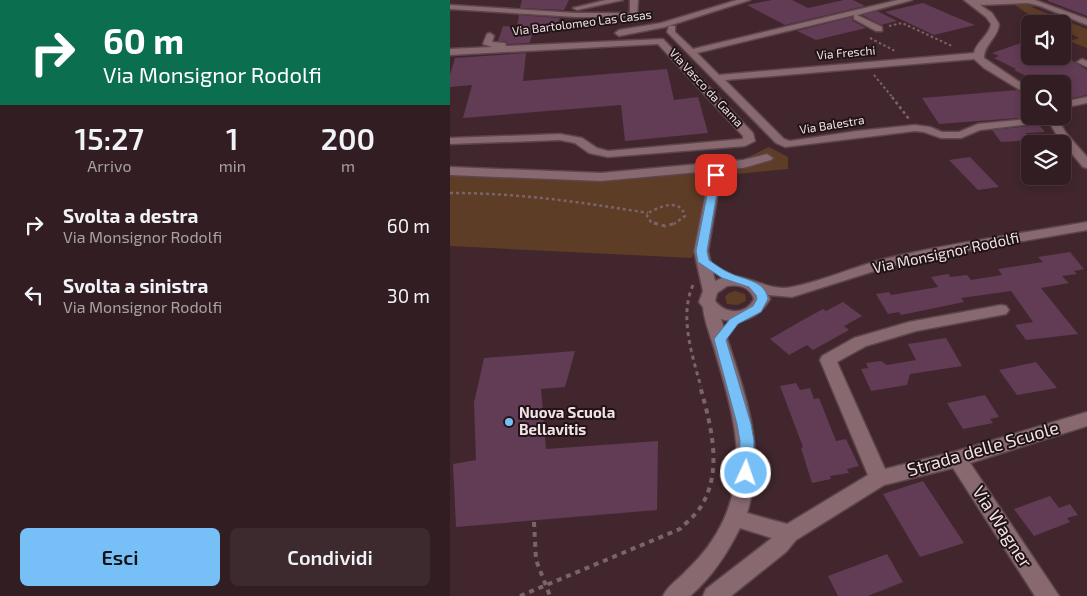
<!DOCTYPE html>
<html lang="it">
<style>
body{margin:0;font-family:"Exo 2",sans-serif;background:#3d2a2f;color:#f1f3f6;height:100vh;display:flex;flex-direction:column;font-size:19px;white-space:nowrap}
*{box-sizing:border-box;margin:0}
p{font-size:16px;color:#a8a2a5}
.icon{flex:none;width:28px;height:28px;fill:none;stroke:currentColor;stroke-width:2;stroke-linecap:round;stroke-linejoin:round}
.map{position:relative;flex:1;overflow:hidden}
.drawer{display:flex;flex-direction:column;background:#311d22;width:450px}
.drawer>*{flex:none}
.guide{background:#0b6e4f;color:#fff;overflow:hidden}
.fabs{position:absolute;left:571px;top:15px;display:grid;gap:10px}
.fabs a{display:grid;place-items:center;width:50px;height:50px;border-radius:8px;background:#311d22;box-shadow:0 2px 8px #0003,0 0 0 1px #4c3b40;font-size:25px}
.pin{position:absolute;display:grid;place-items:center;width:42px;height:42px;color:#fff;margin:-21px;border-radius:10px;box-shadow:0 2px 8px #0006}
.me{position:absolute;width:55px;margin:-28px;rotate:3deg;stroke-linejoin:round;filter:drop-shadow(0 0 4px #0008)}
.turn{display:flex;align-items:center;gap:18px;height:105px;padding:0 20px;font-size:22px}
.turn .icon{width:65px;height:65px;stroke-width:2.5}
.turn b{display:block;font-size:35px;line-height:42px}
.eta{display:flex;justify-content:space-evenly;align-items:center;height:85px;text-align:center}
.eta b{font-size:30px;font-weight:600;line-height:35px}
.cta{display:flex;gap:10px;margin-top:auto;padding:10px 20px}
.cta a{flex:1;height:58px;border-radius:8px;background:#77bff7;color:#111;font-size:20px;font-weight:600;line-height:58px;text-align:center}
.cta a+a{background:#3d2a2f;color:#f1f3f6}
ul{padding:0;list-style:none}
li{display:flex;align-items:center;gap:15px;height:70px;padding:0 20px}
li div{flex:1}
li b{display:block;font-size:19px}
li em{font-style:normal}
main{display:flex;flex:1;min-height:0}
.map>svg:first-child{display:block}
.green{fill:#5e3d27}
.building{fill:#623b55}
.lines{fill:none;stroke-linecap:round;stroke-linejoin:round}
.minor-casing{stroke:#5c464b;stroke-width:3}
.path-far3{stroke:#7b6469;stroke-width:2;stroke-dasharray:2.5 2.5;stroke-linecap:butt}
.path-far2{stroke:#7b6469;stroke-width:2.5;stroke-dasharray:3 3;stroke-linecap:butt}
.path-far1{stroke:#7b6469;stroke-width:3;stroke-dasharray:4 4;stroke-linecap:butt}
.path{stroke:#7b6469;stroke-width:4;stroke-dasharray:5 5;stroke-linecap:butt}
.minor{fill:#886970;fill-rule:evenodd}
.route{fill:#77bff7;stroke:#4d7ca1}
.poi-dot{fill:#77bff7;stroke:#201417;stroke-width:2}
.labels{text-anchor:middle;stroke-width:4;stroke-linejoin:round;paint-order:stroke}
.far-street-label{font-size:12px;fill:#f3e1e5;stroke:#201417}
.street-label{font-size:15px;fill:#f3e1e5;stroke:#201417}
.poi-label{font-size:15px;font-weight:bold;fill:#f3e1e5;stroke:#201417;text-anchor:start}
.near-street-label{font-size:18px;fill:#f3e1e5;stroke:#201417}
</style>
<main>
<section class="drawer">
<div class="guide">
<div class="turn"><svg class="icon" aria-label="right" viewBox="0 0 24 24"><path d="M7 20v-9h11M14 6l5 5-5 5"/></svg><div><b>60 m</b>Via Monsignor Rodolfi</div></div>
</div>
<div class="eta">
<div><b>15:27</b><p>Arrivo</p></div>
<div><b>1</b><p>min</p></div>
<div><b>200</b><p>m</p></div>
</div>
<ul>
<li><svg class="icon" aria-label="right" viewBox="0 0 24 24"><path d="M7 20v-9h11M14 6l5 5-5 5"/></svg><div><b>Svolta a destra</b><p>Via Monsignor Rodolfi</p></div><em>60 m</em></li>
<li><svg class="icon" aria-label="left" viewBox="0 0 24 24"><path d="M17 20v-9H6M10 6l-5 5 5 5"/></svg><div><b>Svolta a sinistra</b><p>Via Monsignor Rodolfi</p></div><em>30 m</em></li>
</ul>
<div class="cta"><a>Esci</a><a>Condividi</a></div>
</section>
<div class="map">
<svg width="637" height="596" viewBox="0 0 637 596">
<rect width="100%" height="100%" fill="#41272d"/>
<!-- green -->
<g class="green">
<path d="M571,3l14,3 -4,1 56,22v19l-18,-7 10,-3 -16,-8 -1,-6c-18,0 -33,-8 -47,-19h6z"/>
<polygon points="319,147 338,157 338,169 257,177 242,258 0,246 0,167 145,175 292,160"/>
<polygon points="285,291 295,294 296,301 287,305 277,304 275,297 279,293"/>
</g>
<!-- building -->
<g class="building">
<polygon points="72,0 119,0 114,10 70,8"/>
<polygon points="322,0 342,0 358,8 394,0 403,0 415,6 335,25 297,5"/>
<polygon points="598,0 637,0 637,16 598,1"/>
<polygon points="473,3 503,16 525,25 484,35 435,12"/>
<polygon points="427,11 447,21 431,25 412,15"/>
<polygon points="69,15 110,18 103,31 83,31 80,42 78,43 57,44 55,41 48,41 53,26 67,27"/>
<polygon points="402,17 403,21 416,28 366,40 347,31"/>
<polygon points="580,40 580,56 612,56 612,54 637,70 637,95 612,100 612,84 593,84 564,70 566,69 544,58 549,56 542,53"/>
<polygon points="76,53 73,81 217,69 224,100 248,97 258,133 175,141 171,105 13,118 22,85 0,87 0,75 5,58"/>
<polygon points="567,90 580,98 581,117 489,124 472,98"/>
<polygon points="589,125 595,132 576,133 582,140 551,142 542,130"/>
<polygon points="520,157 549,187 528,190 499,160"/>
<polygon points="620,252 634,269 624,271 627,274 612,276 619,283 591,288 628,334 576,340 565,325 583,322 561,291 511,298 514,302 451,315 449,312 438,314 426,294 439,292 441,295 488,287 481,277 498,274 501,277 517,275 521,280 552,275 548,269 593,262 588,257"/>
<polygon points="393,302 412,316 394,326 399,330 363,350 357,345 339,355 320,339 351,321 373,309 376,311"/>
<polygon points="496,338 512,366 460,374 457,385 421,391 411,369 418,368 416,363 431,361 437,365 466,360 458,344"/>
<polygon points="125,351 115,387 91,389 96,449 208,441 207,510 6,527 3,464 26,460 24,403 34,358"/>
<polygon points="586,362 607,388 567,395 549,370"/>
<polygon points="346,383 350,390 360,388 364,399 369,398 386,441 396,439 409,466 397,469 399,473 380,476 381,479 362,483 351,448 353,447 330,386"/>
<polygon points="535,395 549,417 540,419 543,423 513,429 497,403"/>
<polygon points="473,481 514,543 470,557 433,494"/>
<polygon points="600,496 609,508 620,504 628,515 617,518 620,522 584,536 564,509"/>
<polygon points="437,554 453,582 418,596 388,596 378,576"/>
</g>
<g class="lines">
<defs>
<g id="minor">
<polygon points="156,0 173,0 127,10 123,8"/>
<polygon points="180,0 188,0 187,17 126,17 0,9 0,5 126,13 180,13"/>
<polygon points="287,0 300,0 215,27 169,36 165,33 169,30 211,23"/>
<path d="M448,0h14l-55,15 25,12v4h-6l-22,-12v-4l-157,38 22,22 255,-22c2,-11 15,-17 17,-29l-5,-7 -22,-17h71l52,19v6l-47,-19 -12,-3 -48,2 12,8 7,11c-1,14 -15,20 -15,34l46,31v7l-46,-28 -10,-9 -249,21 59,59 6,2 67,-10 58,-6 15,2 12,5h17l19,-8 78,-8 10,17 21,24v11l-4,-1 -25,-30 -9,-15 -69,8 -19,8h-20l-17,-6 -9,-1 -130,16 -9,-4 -109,-111 2,-6h6v6l18,17z"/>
<polygon points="40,33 44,36 42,42 55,43 56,46 213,39 303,133 305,141 295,146 158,157 139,153 125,143 110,140 0,144 0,138 110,134 132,138 147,148 158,151 293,139 293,136 208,44 0,55 0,49 42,47 33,44 37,34"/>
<polygon points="632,59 637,61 637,67 627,62"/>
<polygon points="637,97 637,103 612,108 612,102"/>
<path d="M317,154l6,4 -2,2 -28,8 -21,1 -14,82 7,30c29,-14 49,12 77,6 31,-6 61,-20 92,-28 67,-16 135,-25 203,-37v8l-158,27 -42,10 -95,30 -24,-2 2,4c-11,19 -28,26 -49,20 20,67 48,124 26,194l40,11 81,-49 -48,-115 2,-4 32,-18 55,-16 92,-17 5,1 3,4 -3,4 -90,17 -50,15 -29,16 48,107 72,-18 130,-39v14l-117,37 89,133h-24l-82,-128 -69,17 -88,55 -10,12 -55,44h-28l3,-7 66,-51 -32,-10c-13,26 -28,49 -50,68h-27c5,-11 15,-16 23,-25 16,-15 29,-32 38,-52 26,-58 7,-111 -9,-168 -4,-14 -11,-30 -12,-44l-4,-5 4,-11 -9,-40 16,-80 -109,10 -151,-6v-8l151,6 142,-13zM277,286c12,-2 23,1 27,13 -8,16 -28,16 -39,2l2,-8z"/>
</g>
</defs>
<!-- minor casing -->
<use href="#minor" class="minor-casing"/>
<!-- path-far3 -->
<g class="path-far3">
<polyline points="439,26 452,23 502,46"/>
<polyline points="420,38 445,51"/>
<polyline points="424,75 443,98"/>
</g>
<!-- path-far2 -->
<g class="path-far2">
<polyline points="442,97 459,119"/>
<path d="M0,193c70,0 130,9 198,20"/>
<path d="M207,224l-6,-2 -4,-6 1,-3c11,-6 32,-16 37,3l-11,8"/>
</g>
<!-- path-far1 -->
<g class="path-far1">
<polyline points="204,223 215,226 227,223"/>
<path d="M243,285c-14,31 -1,70 8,102"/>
</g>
<!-- path -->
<g class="path">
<polyline points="84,522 86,560 100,596"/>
<path d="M70,596l160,-67c8,-8 18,-16 23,-26 20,-36 7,-81 -3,-117"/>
</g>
<!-- minor -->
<use href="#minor" class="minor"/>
</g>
<!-- route -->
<path class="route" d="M266,172l4,3 -13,76 2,9c7,5 14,10 21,13 14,7 35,7 38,26l-7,13 -23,12 -12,16 25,84 3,17 -1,32 -2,5 -5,1 -5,-1 -2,-5 1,-32 -3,-17 -23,-85 16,-20 23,-13 4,-7 -1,-4 -7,-8 -27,-9 -24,-16 -2,-11 15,-76z"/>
<!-- markers -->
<circle class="poi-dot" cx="59" cy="422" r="5"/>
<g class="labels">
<!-- far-street labels -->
<g class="far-street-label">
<text transform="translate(132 23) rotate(-7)" y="4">Via Bartolomeo Las Casas</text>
<text transform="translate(396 53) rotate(-5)" y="4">Via Freschi</text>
<text transform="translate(256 88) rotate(47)" y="4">Via Vasco da Gama</text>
<text transform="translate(382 125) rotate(-9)" y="4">Via Balestra</text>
</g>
<!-- street labels -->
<g class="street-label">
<text transform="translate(496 253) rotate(-12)" y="5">Via Monsignor Rodolfi</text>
</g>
<!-- poi labels -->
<g class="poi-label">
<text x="69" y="418">Nuova Scuola<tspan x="69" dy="17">Bellavitis</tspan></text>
</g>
<!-- near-street labels -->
<g class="near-street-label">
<text transform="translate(533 449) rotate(-16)" y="6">Strada delle Scuole</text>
<text transform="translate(552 527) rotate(57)" y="6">Via Wagner</text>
</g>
</g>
</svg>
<div class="fabs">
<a><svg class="icon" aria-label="sound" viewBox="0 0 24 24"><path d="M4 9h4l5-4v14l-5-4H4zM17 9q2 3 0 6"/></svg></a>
<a><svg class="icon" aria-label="search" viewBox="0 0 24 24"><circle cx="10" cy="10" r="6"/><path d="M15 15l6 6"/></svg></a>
<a><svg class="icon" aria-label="layers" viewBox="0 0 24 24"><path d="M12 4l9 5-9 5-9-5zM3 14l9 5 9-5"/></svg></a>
</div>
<div class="pin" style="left:266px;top:175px;background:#d93025"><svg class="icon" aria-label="arrive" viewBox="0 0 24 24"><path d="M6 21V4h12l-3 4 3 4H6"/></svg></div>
<svg class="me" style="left:296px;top:473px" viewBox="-20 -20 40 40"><circle r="17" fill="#77bff7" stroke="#fff" stroke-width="3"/><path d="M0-11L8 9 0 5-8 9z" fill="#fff"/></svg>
</div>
</main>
